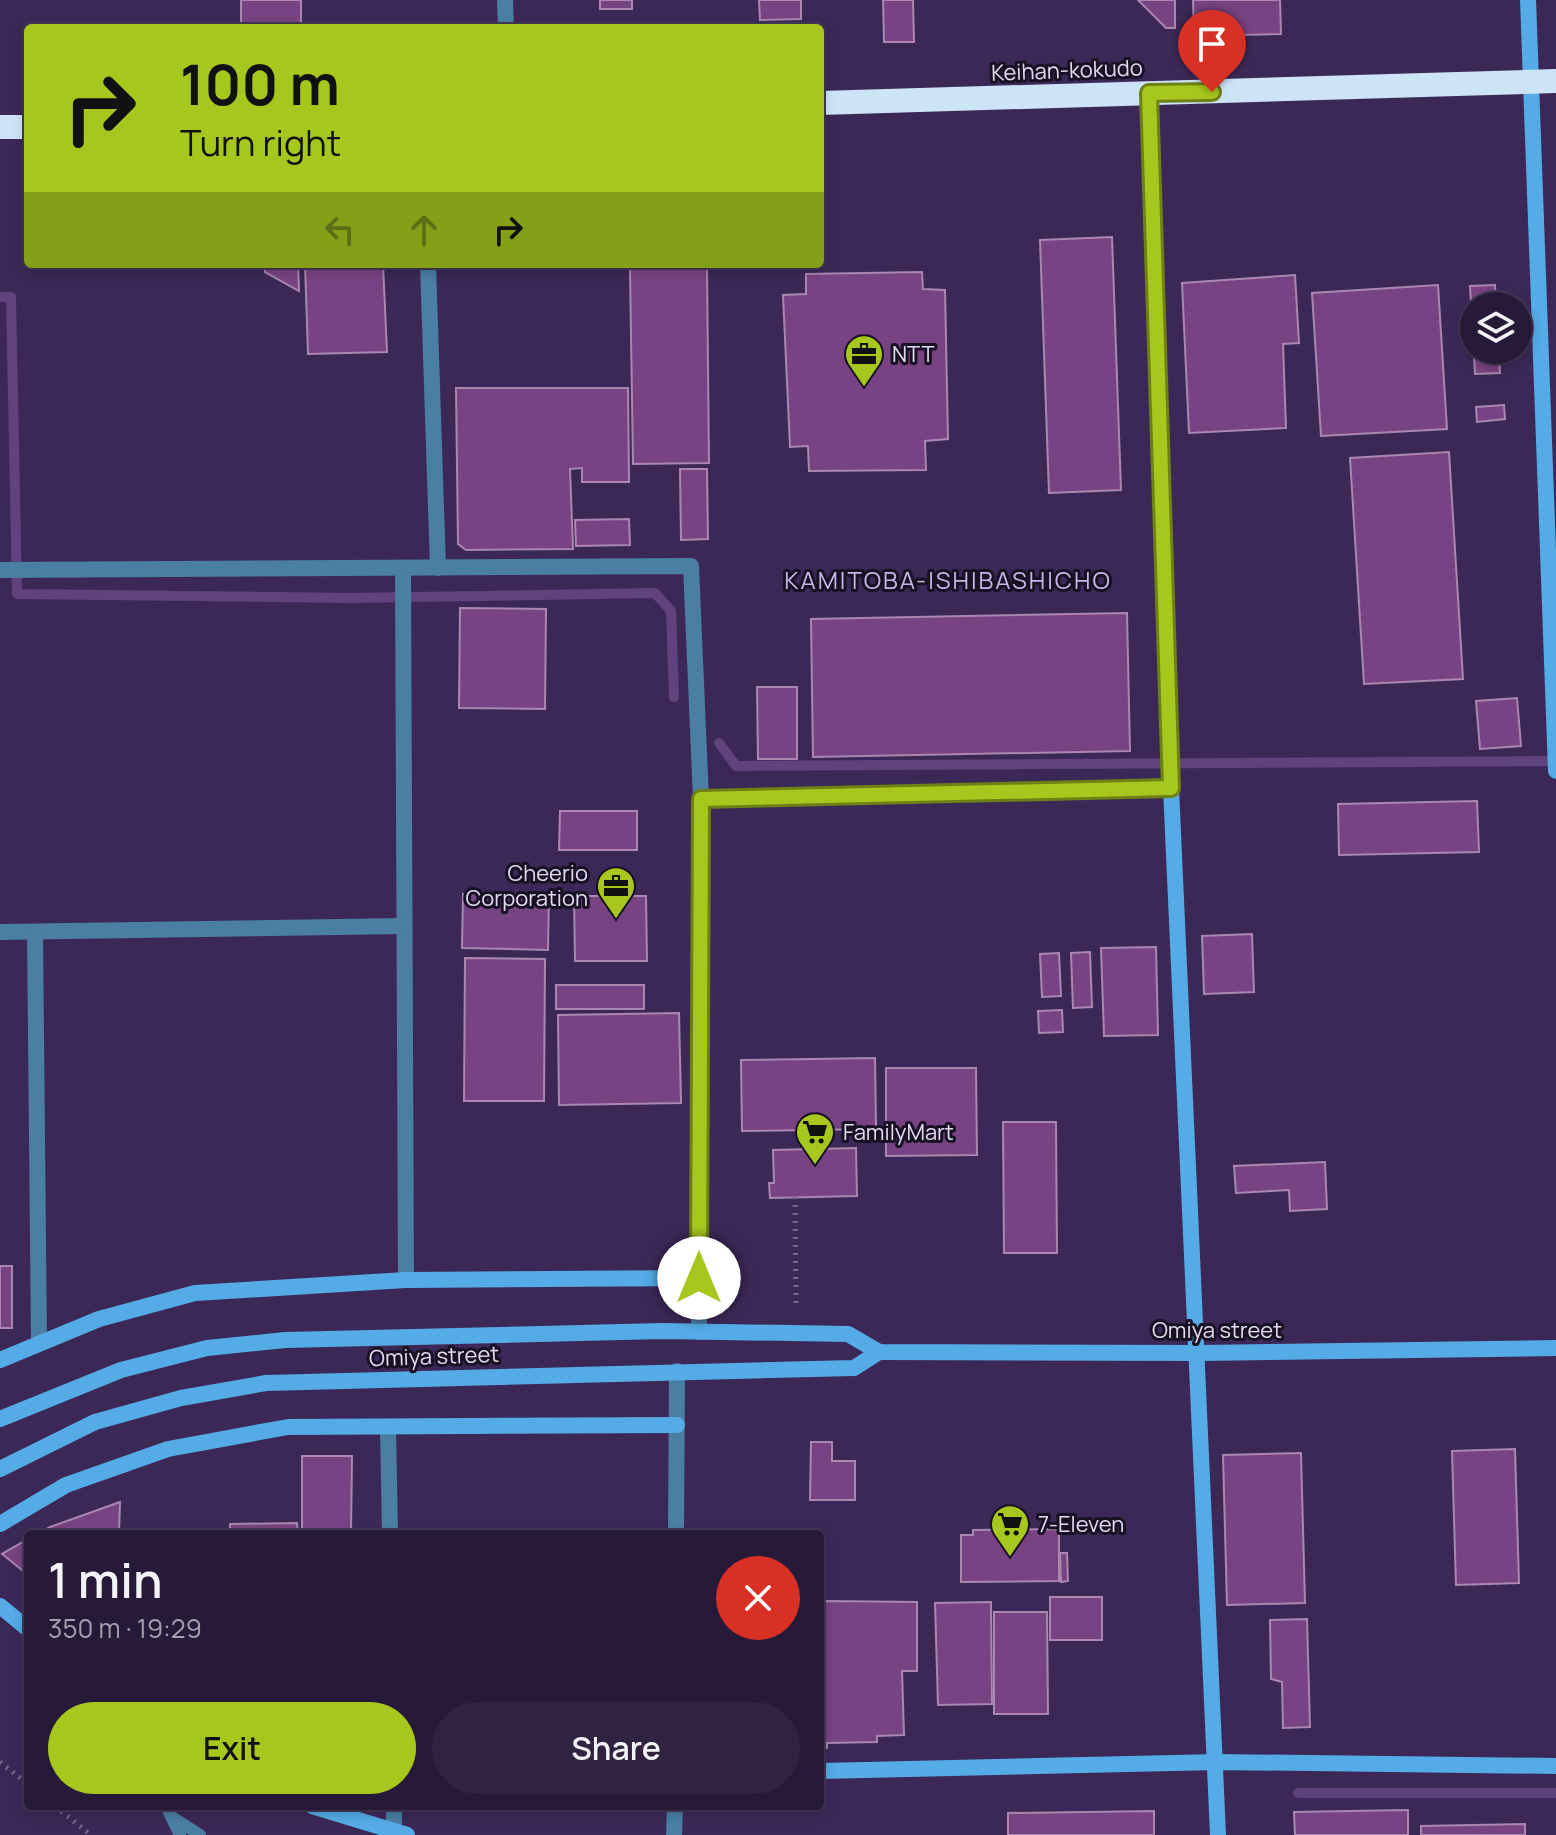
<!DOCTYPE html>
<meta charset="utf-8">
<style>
body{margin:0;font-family:Manrope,sans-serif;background:#2f2340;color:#f1f3f6;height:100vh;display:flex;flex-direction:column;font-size:30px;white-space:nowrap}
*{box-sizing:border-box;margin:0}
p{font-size:26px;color:#a4a1ae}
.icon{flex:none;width:44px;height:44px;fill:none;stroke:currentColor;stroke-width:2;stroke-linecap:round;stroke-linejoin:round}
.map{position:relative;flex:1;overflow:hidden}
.details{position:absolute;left:24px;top:1530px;width:800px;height:280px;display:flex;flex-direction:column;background:#271a38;border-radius:8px;box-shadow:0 4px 12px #0003,0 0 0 2px #433853}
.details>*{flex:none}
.banner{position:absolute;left:24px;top:24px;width:800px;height:244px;border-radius:8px;box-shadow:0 4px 12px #0003,0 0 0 2px #433853;background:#a7c71e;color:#111;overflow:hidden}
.tools{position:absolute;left:1460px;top:292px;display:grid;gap:16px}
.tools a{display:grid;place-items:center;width:72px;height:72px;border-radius:50%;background:#271a38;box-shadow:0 4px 12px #0003,0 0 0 2px #433853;font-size:40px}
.pin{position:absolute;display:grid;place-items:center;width:68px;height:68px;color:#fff;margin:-82px -34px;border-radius:50% 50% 50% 0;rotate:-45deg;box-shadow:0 0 8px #0007}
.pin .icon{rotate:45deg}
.me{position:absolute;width:88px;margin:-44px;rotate:0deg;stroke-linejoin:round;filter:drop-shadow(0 0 6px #0008)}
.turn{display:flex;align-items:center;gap:28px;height:168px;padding:0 24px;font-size:36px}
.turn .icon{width:104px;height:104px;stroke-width:2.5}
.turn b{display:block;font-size:56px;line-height:68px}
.lanes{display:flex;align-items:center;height:76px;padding:0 24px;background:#0003;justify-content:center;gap:40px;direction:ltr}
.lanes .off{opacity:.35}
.round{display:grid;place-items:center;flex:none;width:84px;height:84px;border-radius:42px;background:#2f2340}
.overview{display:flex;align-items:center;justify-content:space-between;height:136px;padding:0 24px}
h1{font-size:48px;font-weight:600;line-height:60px}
.cta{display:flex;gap:16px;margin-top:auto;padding:16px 24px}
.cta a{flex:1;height:92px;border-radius:48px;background:#a7c71e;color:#111;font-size:32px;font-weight:600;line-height:92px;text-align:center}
.cta a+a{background:#2f2340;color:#f1f3f6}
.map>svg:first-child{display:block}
.built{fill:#3c2857;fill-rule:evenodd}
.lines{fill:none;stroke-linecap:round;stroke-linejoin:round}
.stream{stroke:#60437c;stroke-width:10}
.building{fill:#784382;stroke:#a987b0;stroke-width:2}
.path{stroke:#77698c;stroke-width:5;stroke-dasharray:2 6;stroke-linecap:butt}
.lane{stroke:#4a7ea2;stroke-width:12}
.street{stroke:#4a7ea2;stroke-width:16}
.secondary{stroke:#54abe5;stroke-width:16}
.highway{stroke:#cce4f6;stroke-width:24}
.route-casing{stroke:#6d8114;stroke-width:20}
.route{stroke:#a7c71e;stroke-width:14}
.labels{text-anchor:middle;stroke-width:6;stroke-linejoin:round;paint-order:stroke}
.street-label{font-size:22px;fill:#e1d9f2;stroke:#181123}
.poi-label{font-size:22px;fill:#e1d9f2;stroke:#181123;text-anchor:start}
.neighbourhood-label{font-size:24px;letter-spacing:2px;fill:#c7b5e7;stroke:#181123}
</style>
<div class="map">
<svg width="1556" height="1835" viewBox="0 0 1556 1835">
<rect width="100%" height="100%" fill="#34234b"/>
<!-- built -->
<path class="built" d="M0,0h1556v1835h-1556zM28,28h792v236h-792zM1474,306h44v44h-44zM28,1534h792v272h-792z"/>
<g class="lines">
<!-- stream -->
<g class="stream">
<polyline points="0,297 11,297 17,594 350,598 655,593 671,611 674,697"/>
<polyline points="719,743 736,766 1556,761"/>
<polyline points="1298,1793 1556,1793"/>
</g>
</g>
<!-- building -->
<g class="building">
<rect x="241" y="0" width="60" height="28"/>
<rect x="600" y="0" width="32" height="9"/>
<polygon points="759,0 801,0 801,19 760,20"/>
<polygon points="883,0 913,0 914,42 884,42"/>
<polygon points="1138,0 1175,0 1175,28 1166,28"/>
<polygon points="1193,0 1280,0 1281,34 1194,36"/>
<polygon points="1112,237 1121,490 1049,493 1040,240"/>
<polygon points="264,264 298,264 299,291 265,272"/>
<polygon points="305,264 383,264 387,352 308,354"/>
<polygon points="707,268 709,463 633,464 630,269"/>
<polygon points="922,272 923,289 945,290 948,439 925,441 926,470 809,471 808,446 790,447 783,295 806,294 806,274"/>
<polygon points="1295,275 1299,343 1283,344 1286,428 1189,433 1182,283"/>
<polygon points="1438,285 1447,429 1321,436 1312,293"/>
<polygon points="1495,285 1496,306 1474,306 1474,350 1499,350 1500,373 1475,374 1470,286"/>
<polygon points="456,388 628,388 629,482 582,482 582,468 570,469 573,549 466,550 458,544"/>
<polygon points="1504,405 1505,419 1477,422 1476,407"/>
<polygon points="1449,452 1463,679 1364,684 1350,458"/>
<polygon points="680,469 707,469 708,539 681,540"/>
<polygon points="629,519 630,545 576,546 575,520"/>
<polygon points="460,608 546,609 545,709 459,708"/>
<polygon points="1127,613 1130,751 813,757 811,619"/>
<polygon points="757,687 797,687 797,759 758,759"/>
<polygon points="1517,698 1521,746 1480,749 1476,701"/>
<polygon points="1477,801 1479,852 1339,855 1338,804"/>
<polygon points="560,811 637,811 637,850 559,850"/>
<polygon points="463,894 549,895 548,950 462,948"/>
<polygon points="574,896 646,896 647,961 575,961"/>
<polygon points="1252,934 1254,992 1204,994 1202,936"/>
<polygon points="1156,947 1158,1035 1104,1036 1101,948"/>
<polygon points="1090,952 1092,1007 1073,1008 1071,953"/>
<polygon points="1059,953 1061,996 1042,997 1040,954"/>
<polygon points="465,958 545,959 544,1101 464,1101"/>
<rect x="556" y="985" width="88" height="24"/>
<polygon points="1062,1010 1063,1032 1039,1033 1038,1011"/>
<polygon points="679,1013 681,1103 559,1105 558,1015"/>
<polygon points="875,1058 876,1129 742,1131 741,1060"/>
<polygon points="886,1068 976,1068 977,1155 886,1156"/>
<polygon points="1003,1122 1056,1122 1057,1253 1004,1253"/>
<polygon points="856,1148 857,1196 770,1198 769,1183 774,1183 773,1150"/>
<polygon points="1325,1162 1327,1209 1290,1211 1289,1190 1236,1193 1234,1166"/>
<rect x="0" y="1266" width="12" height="62"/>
<polygon points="811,1442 832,1442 832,1461 855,1461 855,1500 810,1500"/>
<polygon points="1515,1449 1519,1583 1456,1585 1452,1451"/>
<polygon points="1301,1453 1305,1603 1227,1605 1223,1455"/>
<polygon points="302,1456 352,1456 351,1534 302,1534"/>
<polygon points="120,1502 119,1534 38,1534 50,1527"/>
<polygon points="297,1523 298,1534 230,1534 230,1524"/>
<polygon points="1059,1529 1059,1581 961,1582 961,1535 973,1535 973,1530"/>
<rect x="164" y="1531" width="61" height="3"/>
<polygon points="28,1539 28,1575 2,1554"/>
<polygon points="1060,1553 1067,1553 1068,1581 1061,1582"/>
<rect x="1050" y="1597" width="52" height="43"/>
<polygon points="824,1601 917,1602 917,1671 902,1671 904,1735 877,1736 877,1742 827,1743 827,1748 820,1749"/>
<polygon points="991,1602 992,1704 938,1705 935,1603"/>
<polygon points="994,1612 1047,1612 1048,1714 994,1714"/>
<polygon points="1307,1619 1310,1727 1283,1728 1282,1682 1271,1679 1270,1620"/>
<polygon points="421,1806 484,1806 484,1808 421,1810"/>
<polygon points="1408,1810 1408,1835 1295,1835 1294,1812"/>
<polygon points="1154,1811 1154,1835 1008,1835 1008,1813"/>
<polygon points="1525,1824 1525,1835 1421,1835 1421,1826"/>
</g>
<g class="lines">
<!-- path -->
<g class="path">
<polyline points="795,1197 796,1304"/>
<polyline points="0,1762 28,1784"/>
<polyline points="55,1806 91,1835"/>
</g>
<!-- lane -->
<g class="lane">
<polyline points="166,1806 180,1835"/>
<polyline points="172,1817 200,1835"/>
</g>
<!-- street -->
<g class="street">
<polyline points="505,0 506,28"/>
<polyline points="428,264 438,568"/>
<polyline points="403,569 406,1280"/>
<polyline points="0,570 691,566 701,799 699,1332"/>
<polyline points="701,799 1171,788"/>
<polyline points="0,932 404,926"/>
<polyline points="35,932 39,1343"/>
<polyline points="388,1427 390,1534"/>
<polyline points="676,1534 677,1371"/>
<polyline points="394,1806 394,1833"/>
<polyline points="674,1835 675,1806"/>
</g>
<!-- secondary -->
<g class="secondary">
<polyline points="1528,0 1556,771"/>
<polyline points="1149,93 1171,788 1218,1835"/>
<polyline points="0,1360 99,1319 195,1293 406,1280 699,1278"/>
<polyline points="0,1419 121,1370 207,1348 285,1340 663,1331 848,1334 879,1352 1198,1353 1556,1348"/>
<polyline points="0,1469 95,1422 181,1398 266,1383 854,1368 879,1352"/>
<polyline points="0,1524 66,1485 168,1449 288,1427 677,1425"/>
<polyline points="0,1606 28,1629"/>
<polyline points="820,1771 1218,1762 1556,1766"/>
<polyline points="312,1806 407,1835"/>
</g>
<!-- highway -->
<g class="highway">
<polyline points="820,103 1556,81"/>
<polyline points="0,127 28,127"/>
</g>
</g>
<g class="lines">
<defs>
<polyline id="route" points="699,1278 701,799 1171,788 1149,93 1212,92"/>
</defs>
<!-- route casing -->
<use href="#route" class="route-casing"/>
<!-- route -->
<use href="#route" class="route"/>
</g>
<!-- icons -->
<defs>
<symbol id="office-pin" viewBox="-11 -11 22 30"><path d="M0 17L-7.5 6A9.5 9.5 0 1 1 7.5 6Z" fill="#a7c71e" stroke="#181123"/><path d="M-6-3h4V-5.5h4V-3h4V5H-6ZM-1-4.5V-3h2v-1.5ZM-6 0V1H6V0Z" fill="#111"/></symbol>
<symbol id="supermarket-pin" viewBox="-11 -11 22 30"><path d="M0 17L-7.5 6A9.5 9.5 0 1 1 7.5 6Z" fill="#a7c71e" stroke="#181123"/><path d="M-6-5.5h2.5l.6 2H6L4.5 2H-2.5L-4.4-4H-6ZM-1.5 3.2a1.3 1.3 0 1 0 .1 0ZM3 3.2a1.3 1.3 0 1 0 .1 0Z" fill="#111"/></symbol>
</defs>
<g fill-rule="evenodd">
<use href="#office-pin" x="842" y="332" width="44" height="60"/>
<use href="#office-pin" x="594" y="864" width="44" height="60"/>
<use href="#supermarket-pin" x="793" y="1110" width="44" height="60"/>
<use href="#supermarket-pin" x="988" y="1502" width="44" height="60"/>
</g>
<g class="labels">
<!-- street labels -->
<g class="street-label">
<text transform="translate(1067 70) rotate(-2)" y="8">Keihan-kokudo</text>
<text x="1217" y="1338">Omiya street</text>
<text transform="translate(434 1356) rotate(-2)" y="8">Omiya street</text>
</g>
<!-- poi labels -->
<g class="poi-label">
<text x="892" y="362">NTT</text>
<text x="588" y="881" text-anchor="end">Cheerio<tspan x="588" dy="25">Corporation</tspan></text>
<text x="843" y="1140">FamilyMart</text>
<text x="1038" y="1532">7-Eleven</text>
</g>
<!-- neighbourhood labels -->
<g class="neighbourhood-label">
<text x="948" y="589">KAMITOBA-ISHIBASHICHO</text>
</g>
</g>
</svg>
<div class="tools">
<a><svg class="icon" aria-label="layers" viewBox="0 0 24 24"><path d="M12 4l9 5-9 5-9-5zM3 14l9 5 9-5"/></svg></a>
</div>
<div class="pin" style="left:1212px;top:92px;background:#d93025"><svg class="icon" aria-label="arrive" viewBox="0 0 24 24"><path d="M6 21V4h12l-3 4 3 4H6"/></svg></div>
<svg class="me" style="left:699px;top:1278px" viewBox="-20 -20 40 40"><circle r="19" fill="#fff"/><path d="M0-13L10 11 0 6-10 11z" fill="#a7c71e"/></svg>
<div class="banner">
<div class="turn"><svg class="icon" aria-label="right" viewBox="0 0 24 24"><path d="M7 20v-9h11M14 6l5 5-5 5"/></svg><div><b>100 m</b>Turn right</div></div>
<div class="lanes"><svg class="icon off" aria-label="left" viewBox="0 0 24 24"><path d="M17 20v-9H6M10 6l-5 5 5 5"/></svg><svg class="icon off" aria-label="ahead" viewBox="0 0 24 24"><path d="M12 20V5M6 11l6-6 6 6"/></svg><svg class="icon" aria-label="right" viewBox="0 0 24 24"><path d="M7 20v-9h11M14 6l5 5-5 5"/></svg></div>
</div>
<section class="details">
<div class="overview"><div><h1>1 min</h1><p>350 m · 19:29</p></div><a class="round" style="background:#d93025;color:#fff"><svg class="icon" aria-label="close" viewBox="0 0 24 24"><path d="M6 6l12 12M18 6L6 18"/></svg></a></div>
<div class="cta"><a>Exit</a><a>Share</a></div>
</section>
</div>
